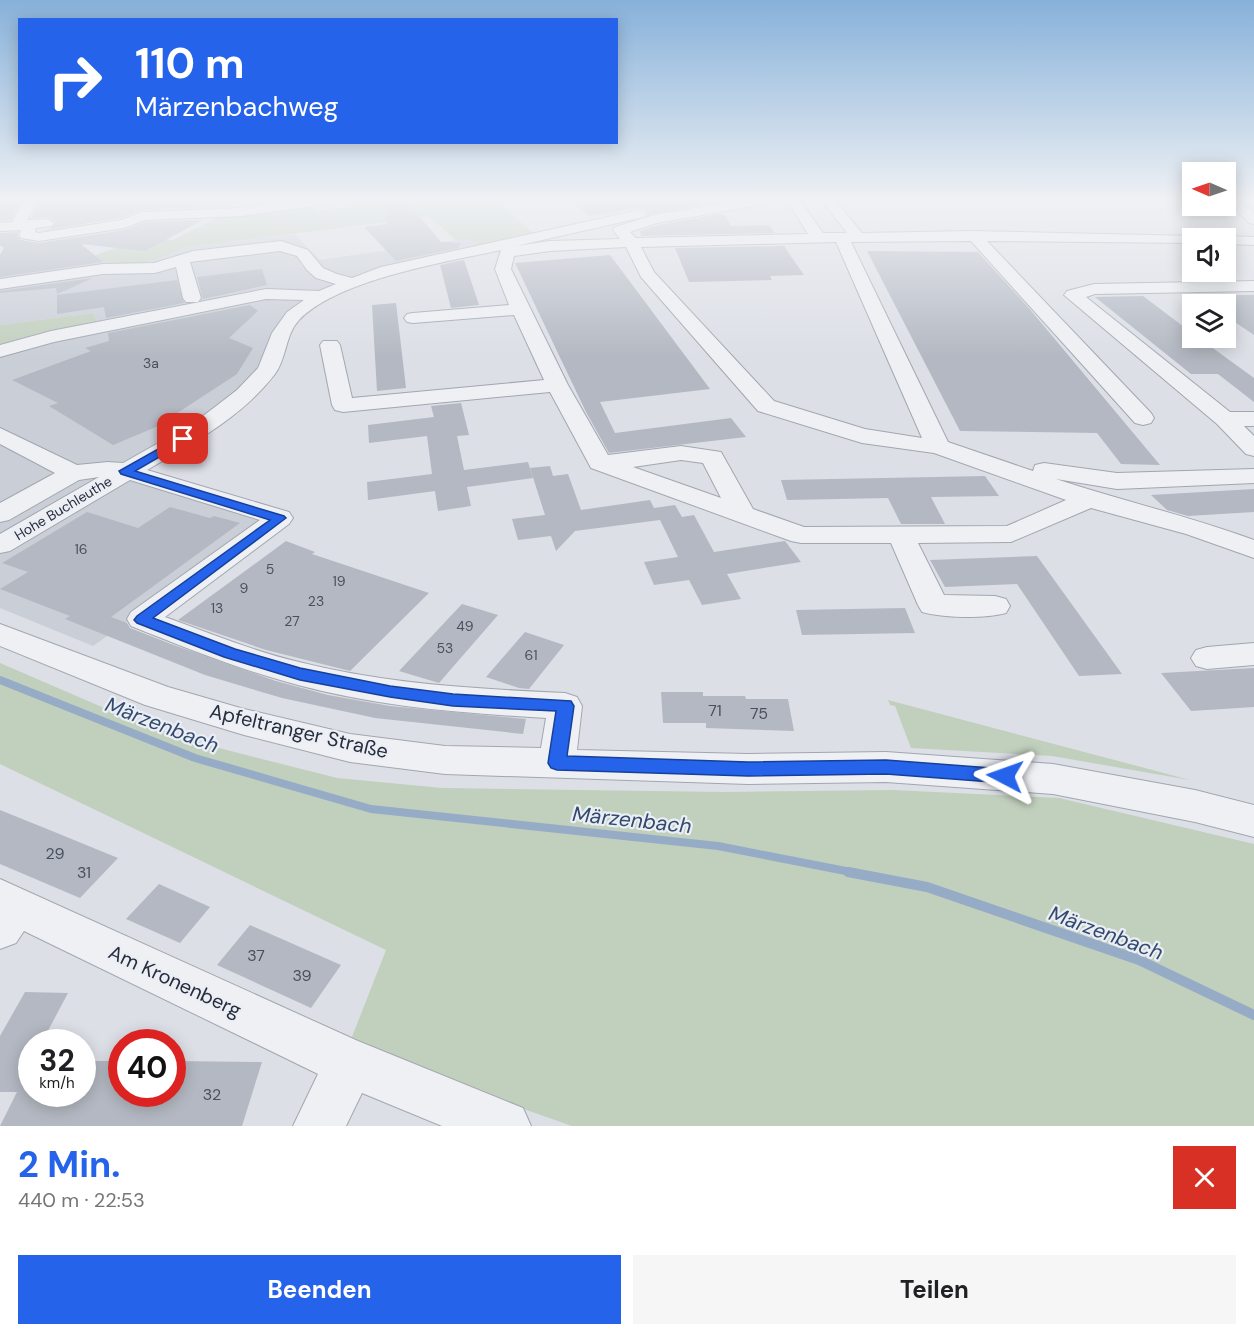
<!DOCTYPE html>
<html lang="de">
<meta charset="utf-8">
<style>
body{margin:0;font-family:"DM Sans",sans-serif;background:#f6f6f6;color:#202124;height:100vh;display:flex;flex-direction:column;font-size:22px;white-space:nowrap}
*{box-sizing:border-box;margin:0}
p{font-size:20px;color:#757577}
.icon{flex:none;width:33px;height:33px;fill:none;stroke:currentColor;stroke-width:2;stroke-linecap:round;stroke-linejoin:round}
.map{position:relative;height:1126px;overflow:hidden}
.side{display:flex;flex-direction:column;background:#fff;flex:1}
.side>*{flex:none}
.banner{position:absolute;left:18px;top:18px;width:600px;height:126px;border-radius:0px;box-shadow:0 3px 15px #0003;background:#2563eb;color:#fff;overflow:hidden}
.needle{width:39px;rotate:272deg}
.buttons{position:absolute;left:1182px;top:162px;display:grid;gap:12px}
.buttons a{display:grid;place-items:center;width:54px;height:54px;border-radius:0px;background:#fff;box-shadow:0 3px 15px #0003;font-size:30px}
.speed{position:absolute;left:18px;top:1029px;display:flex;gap:12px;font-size:30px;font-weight:700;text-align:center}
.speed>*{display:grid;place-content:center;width:78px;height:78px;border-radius:50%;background:#fff;box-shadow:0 3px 15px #0003;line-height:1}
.speed small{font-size:15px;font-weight:400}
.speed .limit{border:9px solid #d22;background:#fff;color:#111}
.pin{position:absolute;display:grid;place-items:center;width:51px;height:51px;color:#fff;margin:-26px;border-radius:12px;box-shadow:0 3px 9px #0006}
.me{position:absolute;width:66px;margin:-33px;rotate:274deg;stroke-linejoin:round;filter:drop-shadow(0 0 4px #0008)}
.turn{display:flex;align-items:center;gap:21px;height:126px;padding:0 18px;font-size:27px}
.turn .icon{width:78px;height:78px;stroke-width:2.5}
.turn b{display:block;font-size:42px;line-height:51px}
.round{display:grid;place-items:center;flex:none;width:63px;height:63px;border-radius:0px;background:#f6f6f6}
.overview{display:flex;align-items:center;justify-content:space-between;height:102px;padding:0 18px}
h1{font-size:36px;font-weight:700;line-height:45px;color:#2563eb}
.primary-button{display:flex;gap:12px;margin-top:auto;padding:12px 18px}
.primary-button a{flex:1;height:69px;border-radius:0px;background:#2563eb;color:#fff;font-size:24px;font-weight:700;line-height:69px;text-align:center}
.primary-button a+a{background:#f6f6f6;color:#202124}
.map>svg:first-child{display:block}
.built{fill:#caced7}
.green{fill:#c1cfbd}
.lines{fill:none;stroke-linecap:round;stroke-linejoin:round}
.stream-far1{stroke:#96acc6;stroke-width:8}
.stream{stroke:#96acc6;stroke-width:10}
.building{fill:#b3b8c2}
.minor-casing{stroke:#a2a6af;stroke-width:2}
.minor{fill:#eef0f4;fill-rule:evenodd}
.route{fill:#2563eb;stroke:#184099;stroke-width:1.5}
.labels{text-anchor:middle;stroke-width:4.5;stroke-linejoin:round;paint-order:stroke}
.number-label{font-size:14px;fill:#49505d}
.far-street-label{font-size:14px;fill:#262d3b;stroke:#ebeef4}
.near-number-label{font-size:16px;fill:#49505d}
.near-street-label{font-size:20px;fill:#262d3b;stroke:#ebeef4}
.near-water-label{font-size:21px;font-style:italic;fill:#314a6e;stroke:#ebeef4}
</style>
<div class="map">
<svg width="1254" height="1126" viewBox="0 0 1254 1126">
<rect width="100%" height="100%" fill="#dcdfe6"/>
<!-- built -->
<g class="built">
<polygon points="294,234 320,260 456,240 470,239 482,247 375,271 286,315 271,334 256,370 236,395 193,427 0,539 0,352 99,326 93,313 0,325 0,271 88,260 145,264 186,247"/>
<polygon points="127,475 273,519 93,646 0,608 0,550"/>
</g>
<!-- green -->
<g class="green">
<polygon points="401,199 554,199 502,206 535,235 482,247 470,239 456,240 431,218 425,217 186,247 145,264 80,261 164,230 151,238 173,240 226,213 308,205 319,211"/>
<polygon points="93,313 99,326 0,349 0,325"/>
<polygon points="0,663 132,720 211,746 337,778 442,788 723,792 893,790 1059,798 1254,844 1254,1126 572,1126 458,1086 352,1037 386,950 0,764"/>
<polygon points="888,700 1190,780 1052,756 911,748 895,706 890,705"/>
</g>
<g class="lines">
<!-- stream-far1 -->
<polyline class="stream-far1" points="0,680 195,758 371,809 718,846 856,873"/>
<!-- stream -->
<polyline class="stream" points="848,872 927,887 1139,960 1254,1015"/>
</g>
<!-- building -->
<g class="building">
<polygon points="0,199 22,199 11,220 0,221"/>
<polygon points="40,199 241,199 229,206 142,210 120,218 39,231 52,228 56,222 47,217 31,218"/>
<polygon points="385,199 405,199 441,242 461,243 458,248 396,261 364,227 387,224"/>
<polygon points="569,199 692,199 701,205 648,215 646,210 639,208 589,216"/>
<polygon points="719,214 725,215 731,226 769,225 775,233 641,236 640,231 658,225"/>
<polygon points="203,220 145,251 81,244 103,262 0,277 0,255 4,248 0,245 0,233 18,232 17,236 21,240 39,243 124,230 145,222"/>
<polygon points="784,246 804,275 770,276 772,280 689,282 675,248"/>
<polygon points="867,251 978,252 1028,307 1160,465 1121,464 1097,433 960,431"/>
<polygon points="610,255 710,389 600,402 615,433 731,418 746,437 609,453 586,412 515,263"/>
<polygon points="464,260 479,305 451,308 440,265"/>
<polygon points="262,269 267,285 203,299 197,277"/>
<polygon points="93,278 57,294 56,288 0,293 0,291"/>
<polygon points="177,280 184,303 106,318 104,307 57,314 57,295"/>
<polygon points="1226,295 1254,295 1254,335 1226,316"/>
<polygon points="1143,296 1192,333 1192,338 1199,338 1254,378 1254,402 1218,374 1191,374 1095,297"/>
<polygon points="396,303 406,388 377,391 372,305"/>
<polygon points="250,305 258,311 229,338 253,348 237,374 156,427 113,445 49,406 58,403 12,380 91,351 85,348 109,341 108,333"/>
<polygon points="461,403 469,435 457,436 464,470 528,462 533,478 467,487 471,506 438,511 435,491 368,500 367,482 432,474 427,436 369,443 368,425 434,417 431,406"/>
<polygon points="550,466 553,476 568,474 581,510 650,500 654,508 675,505 682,517 694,515 714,552 785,541 801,562 727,574 741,599 702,605 689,580 654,585 644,562 678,557 660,520 575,531 556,551 551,536 518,540 512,519 545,515 530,468"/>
<polygon points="985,476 999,496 931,497 945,524 901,524 888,498 787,500 781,480"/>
<polygon points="1254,489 1254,512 1188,516 1167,510 1151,495"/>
<polygon points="170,507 210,518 214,516 240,523 111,617 127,623 130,628 171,644 276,681 328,695 390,706 526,719 523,734 375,718 282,698 205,675 65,619 70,616 0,589 28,572 2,563 87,512 138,528"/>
<polygon points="286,541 315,552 312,554 429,593 350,671 266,650 178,620"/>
<polygon points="1037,556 1122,674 1079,676 1017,584 945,587 930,560"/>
<polygon points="462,604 498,615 439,683 399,671"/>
<polygon points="905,608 915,633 802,635 796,610"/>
<polygon points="525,632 564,645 529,689 519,688 486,677"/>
<polygon points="1254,668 1254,707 1191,711 1161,673"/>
<polygon points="661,692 703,692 703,696 745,696 746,699 788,699 794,731 706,728 706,723 663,723"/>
<polygon points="0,810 52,831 118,858 80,898 0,864"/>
<polygon points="159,884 210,907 180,943 126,919"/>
<polygon points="250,925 341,965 311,1008 217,965"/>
<polygon points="25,992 68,993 42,1042 32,1042 32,1094 82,1094 82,1061 122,1061 122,1094 172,1094 172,1061 262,1062 242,1126 0,1126 17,1092 0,1092 0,1036"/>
</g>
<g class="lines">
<defs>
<g id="minor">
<polygon points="25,199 38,199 27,220 47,219 54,223 52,226 36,228 35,232 39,233 121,220 142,212 242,208 286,201 285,199 341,199 335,203 242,216 145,220 124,228 39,241 21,238 19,235 21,230 0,231 0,223 12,222"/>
<path d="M746,199h31l-6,4 -114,20 -27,9 6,6 172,-4 -22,-35h13l24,34h24l-26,-34h13l28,34 111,-2 224,5 2,2h-7v5l-205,-2 164,172 3,5 -3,5 -8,2 -8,-2 -164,-182 -120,1 97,200 85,29 2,-6 9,-2 73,10 137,-4v14l-137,6 -61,-10c66,22 133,37 198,61v18l-68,-24 -95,-26 -80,34 -93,1 26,52 51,1 11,3 4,7 -4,7c-22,6 -62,5 -84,-1l-4,-7 -27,-62h-90l-10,-2 -200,-73 -41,-76 -207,20 -8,-2 -3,-5 -12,-60 3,-4h14l3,4 12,53 192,-18 -30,-65 -101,8 -6,-1 -3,-4 3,-4 6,-1 96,-8 -14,-36 6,-19c-55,12 -162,29 -202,70 -14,15 -12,38 -24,54 -33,43 -82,69 -128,96l142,42 4,6 -4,6 -124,93c44,16 88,34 134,45 87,22 177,27 266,31l12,4 5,9 -5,44 171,4 138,-2 167,12 142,26 59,15v32l-59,-15 -142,-28 -167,-12 -138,2 -303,-10 -95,-12 -106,-27 -99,-30 -145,-59v-22l168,63 76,22 106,25 95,12 96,2 5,-30c-84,-5 -166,-11 -248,-33 -57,-15 -112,-37 -167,-59l-4,-7 4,-7 129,-92 -130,-40 -120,71 -10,2v-19l99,-57 -20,3 -70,40 -9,2v-19l55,-30 -55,-29v-16l77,37 31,-3 15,1 71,-40 43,-33 21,-22 14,-35 15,-21 17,-12 -38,-1 -212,43 -54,15v-12l51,-14 215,-42 53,2 17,-7 -20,-6 -9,-8 -10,-14 -17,-5 -90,11 11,36 -3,4h-12l-3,-4 -7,-31 -21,6 -52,1 -103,15v-10l103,-15 51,-1 39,-12 88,-10 27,9 15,18 14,6 15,4 29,-11 258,-57 5,1 2,3 -2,3 -128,29 34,-5 70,-2 -7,-9 2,-3 39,-12zM836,242l86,196 -57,-9 -91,-28 -120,-129 -13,-25zM626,247l15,30 117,134 104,32 72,10 132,47 -59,26 -203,1 -51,-18 -32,-57 -40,-6 -73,9 -40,-70 -57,-116 3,-13 36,-5zM681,460l22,3 18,35 -88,-31z"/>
<polygon points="1226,199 1239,199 1254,213 1254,224 1249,223"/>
<polygon points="1226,236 1254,237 1254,245 1226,244 1226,238 1220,238"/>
<polygon points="1254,281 1254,291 1095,294 1086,297 1230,412 1254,412 1254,426 1244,426 1254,436 1254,456 1246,454 1217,424 1064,295 1067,291 1094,284"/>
<polygon points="1254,643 1254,665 1207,669 1196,666 1191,658 1196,650 1207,647"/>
<polygon points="0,879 358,1041 523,1108 531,1126 442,1126 362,1093 346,1126 293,1126 318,1074 24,931 16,943 0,949"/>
</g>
</defs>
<!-- minor casing -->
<use href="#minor" class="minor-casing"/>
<!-- minor -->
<use href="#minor" class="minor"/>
</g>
<!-- sky -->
<linearGradient id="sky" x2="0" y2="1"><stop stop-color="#87b1da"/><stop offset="0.56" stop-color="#eff1f4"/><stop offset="1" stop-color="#eff1f4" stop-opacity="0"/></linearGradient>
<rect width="1254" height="357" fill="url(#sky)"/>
<!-- route -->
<polygon class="route" points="183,435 187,436 187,441 135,471 284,516 286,518 153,618 235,649 300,668 390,686 453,694 571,701 574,706 567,756 748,762 886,760 1005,769 1012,771 1014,776 1012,781 1005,783 886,774 748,776 557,770 551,768 548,763 556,711 453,706 390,697 300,680 224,657 137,623 134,620 137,616 270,520 121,474 119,471"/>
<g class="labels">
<!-- number labels -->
<g class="number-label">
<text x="151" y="368">3a</text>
<text x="81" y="554">16</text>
<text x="270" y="574">5</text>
<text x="339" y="586">19</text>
<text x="244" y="593">9</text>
<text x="316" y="606">23</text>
<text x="217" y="613">13</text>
<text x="292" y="626">27</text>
<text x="465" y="631">49</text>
<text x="445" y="653">53</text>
<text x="531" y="660">61</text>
</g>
<!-- far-street labels -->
<g class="far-street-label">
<text transform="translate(63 508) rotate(-31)" y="5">Hohe Buchleuthe</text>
</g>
<!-- near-number labels -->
<g class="near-number-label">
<text x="715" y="716">71</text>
<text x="759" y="719">75</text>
<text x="55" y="859">29</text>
<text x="84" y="878">31</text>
<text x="256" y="961">37</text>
<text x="302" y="981">39</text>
<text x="212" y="1100">32</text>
</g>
<!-- near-street labels -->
<g class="near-street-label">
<text transform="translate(299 731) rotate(13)" y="7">Apfeltranger Straße</text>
<text transform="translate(175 981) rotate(25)" y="7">Am Kronenberg</text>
</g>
<!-- near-water labels -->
<g class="near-water-label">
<text transform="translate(162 725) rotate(21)" y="7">Märzenbach</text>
<text transform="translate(632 820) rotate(6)" y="7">Märzenbach</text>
<text transform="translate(1106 933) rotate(20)" y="7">Märzenbach</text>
</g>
</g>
</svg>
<div class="buttons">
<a><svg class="needle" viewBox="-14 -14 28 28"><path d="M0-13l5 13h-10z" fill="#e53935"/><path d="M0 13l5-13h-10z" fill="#757577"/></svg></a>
<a><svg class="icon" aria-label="sound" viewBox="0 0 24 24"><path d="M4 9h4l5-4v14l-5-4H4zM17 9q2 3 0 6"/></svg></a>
<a><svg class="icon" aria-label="layers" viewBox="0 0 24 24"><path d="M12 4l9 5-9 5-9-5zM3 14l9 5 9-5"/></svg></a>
</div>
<div class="speed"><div>32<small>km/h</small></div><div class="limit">40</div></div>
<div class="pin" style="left:183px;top:439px;background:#d93025"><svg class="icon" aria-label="arrive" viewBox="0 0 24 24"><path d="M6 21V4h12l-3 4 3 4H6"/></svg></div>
<svg class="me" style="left:1005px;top:776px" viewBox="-20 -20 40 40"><path d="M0-17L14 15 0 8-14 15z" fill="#2563eb" stroke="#fff" stroke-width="4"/></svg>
<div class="banner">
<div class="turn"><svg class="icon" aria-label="right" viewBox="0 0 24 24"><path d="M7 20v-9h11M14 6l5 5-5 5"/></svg><div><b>110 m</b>Märzenbachweg</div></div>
</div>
</div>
<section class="side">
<div class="overview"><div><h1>2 Min.</h1><p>440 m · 22:53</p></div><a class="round" style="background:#d93025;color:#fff"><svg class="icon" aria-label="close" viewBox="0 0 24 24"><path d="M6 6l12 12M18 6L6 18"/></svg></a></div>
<div class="primary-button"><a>Beenden</a><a>Teilen</a></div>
</section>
